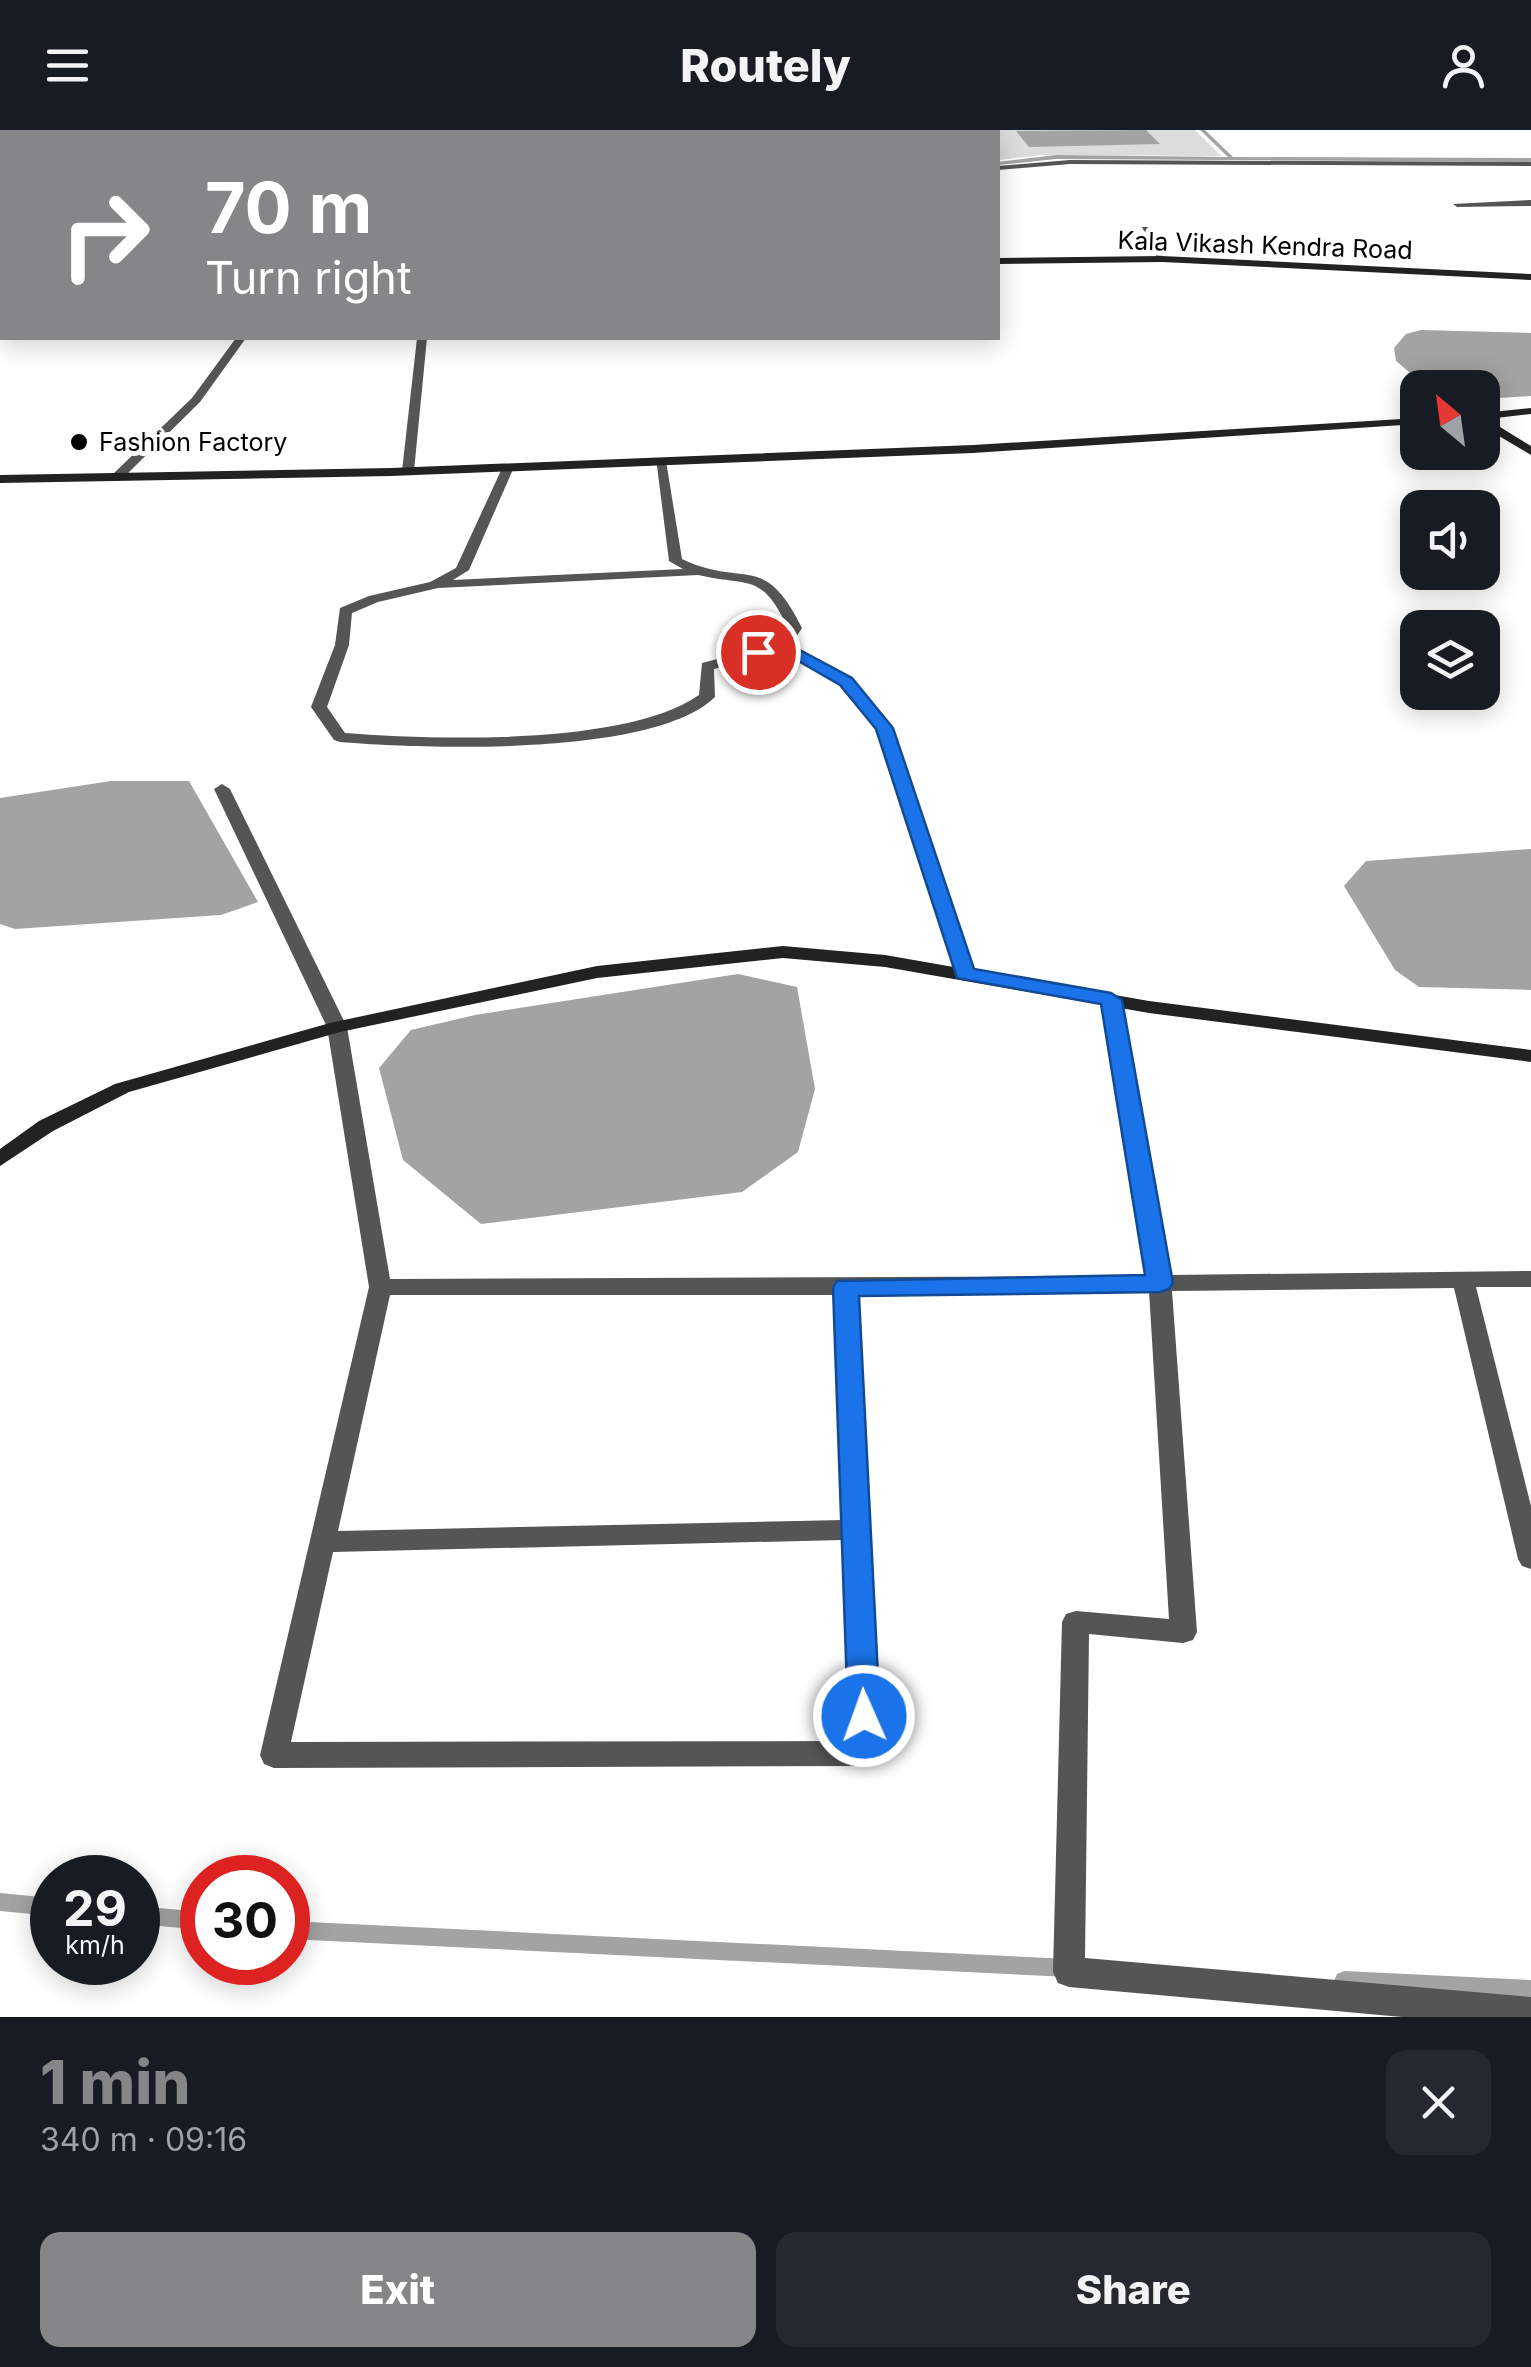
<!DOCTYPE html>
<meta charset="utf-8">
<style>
body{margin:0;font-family:Inter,sans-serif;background:#242831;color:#f1f3f6;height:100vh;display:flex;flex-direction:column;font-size:38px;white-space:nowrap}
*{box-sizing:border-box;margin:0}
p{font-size:32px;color:#9ea1a6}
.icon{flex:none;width:55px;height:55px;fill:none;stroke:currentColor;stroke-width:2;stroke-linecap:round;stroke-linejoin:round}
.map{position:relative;height:1887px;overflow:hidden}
.sheet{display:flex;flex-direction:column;background:#171b24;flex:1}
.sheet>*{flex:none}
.banner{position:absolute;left:0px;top:0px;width:1000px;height:210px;box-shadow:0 5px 25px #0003;background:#858687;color:#fff;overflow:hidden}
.needle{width:65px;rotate:331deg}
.fabs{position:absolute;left:1400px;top:240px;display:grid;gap:20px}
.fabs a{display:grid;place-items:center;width:100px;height:100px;border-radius:20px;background:#171b24;box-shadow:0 5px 25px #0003;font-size:50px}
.speed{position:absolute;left:30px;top:1725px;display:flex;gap:20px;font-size:50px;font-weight:700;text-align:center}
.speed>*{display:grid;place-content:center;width:130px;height:130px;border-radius:50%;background:#171b24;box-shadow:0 5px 25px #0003;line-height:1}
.speed small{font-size:25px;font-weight:400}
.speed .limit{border:15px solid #d22;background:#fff;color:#111}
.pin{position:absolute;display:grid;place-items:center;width:85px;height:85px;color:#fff;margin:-42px;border:5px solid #fff;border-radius:50%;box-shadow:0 2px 10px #0007}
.me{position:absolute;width:110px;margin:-55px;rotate:358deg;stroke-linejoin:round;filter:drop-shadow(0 0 8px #0008)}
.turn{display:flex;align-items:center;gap:35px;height:210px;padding:0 40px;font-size:45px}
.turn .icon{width:130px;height:130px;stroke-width:2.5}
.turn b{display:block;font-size:70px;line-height:85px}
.round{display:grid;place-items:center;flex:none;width:105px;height:105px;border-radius:20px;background:#242831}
.overview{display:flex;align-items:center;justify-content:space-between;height:170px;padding:0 40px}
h1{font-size:60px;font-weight:800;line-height:75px;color:#858687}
.action{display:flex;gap:20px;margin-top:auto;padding:20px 40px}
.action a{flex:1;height:115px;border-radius:20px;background:#858687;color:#fff;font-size:40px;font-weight:800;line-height:115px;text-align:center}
.action a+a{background:#242831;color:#f1f3f6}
header{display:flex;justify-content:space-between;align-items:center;height:130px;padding:0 40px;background:#171b24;font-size:45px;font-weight:800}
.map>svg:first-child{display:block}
.green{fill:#dcdcdc}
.water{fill:#a3a3a3}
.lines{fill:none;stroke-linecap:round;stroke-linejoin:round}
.stream{fill:#a3a3a3;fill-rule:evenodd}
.street{fill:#555;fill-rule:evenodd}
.secondary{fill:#222;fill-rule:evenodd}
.route{fill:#1a73e8;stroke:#114b97;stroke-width:2.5}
.poi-dot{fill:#000;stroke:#fff;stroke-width:4}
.labels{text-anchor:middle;stroke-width:10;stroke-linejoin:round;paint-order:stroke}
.far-street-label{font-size:25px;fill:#000;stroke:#fff}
.far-poi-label{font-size:25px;fill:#000;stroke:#fff;text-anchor:start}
</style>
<header><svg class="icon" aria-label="menu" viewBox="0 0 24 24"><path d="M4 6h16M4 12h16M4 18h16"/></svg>Routely<svg class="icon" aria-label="person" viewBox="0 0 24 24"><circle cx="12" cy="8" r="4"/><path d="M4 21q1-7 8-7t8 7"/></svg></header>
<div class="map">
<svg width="1531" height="1887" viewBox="0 0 1531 1887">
<rect width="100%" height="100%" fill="#fff"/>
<!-- green -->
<polygon class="green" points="572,0 1195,0 1221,26 1042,25 998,30 998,2"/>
<!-- water -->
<g class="water">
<polygon points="1146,0 1160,14 1029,17 1016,1"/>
<polygon points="1421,200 1531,203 1531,266 1483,269 1482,258 1427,257 1396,231 1394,218 1406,204"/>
<polygon points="111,651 189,651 258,772 221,785 15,799 0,794 0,668"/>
<polygon points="1531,719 1531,860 1419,857 1395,840 1344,756 1366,731"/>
<polygon points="738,844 797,857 815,959 798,1022 742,1062 481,1094 403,1030 379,938 411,900 475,885"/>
</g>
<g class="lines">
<!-- stream -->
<g class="stream">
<rect x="252" y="0" width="4" height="2"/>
<polygon points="1200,0 1205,0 1233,27 1531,28 1531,32 1056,29 998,35 998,32 1056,25 1228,27"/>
<polygon points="0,1763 52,1768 52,1786 0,1781"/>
<polygon points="138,1776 202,1782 202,1800 138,1794"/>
<polygon points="288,1791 1069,1829 1076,1831 1079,1838 1076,1845 1069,1847 288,1809"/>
<polygon points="1344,1841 1531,1850 1531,1870 1344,1861 1337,1858 1334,1851 1337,1844"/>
</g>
<!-- street -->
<g class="street">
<rect x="210" y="0" width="8" height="2"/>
<rect x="0" y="3" width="2" height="5"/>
<polygon points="1070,30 1531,32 1531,36 1070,34 998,40 998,36"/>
<polygon points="1531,70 1531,76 1457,77 1453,74"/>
<polygon points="1142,97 1148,97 1165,131 1159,131"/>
<rect x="0" y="195" width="2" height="6"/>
<polygon points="236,208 246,208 200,272 121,350 113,350 113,344 192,268"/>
<polygon points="417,208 427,208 414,341 408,345 402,341"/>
<path d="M656,328l10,3 16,98c63,30 81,-9 120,69l-11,17 60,34 42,49 80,246 -2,4 -7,2 -9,-6 -77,-245 -37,-44 -60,-34 -67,18 1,28c-61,60 -291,52 -375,45l-6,-2 -23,-33 24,-62 5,-37 29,-12 61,-14 26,-14 48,-104 10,3 -45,103 -16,10 230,-11 -14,-8zM698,445c53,12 63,-3 90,53l-10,15 -76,20 -3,32c-73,51 -265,45 -354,38l-18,-26 22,-62 3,-32 26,-11 60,-14z"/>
<path d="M222,654l8,5 117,238 43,252 757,-3 -46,-276 10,-6 10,6 49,275 361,-4v16h-55l55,219v63l-9,-3 -4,-7 -64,-271 -282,3 25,341 -4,8 -10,3 -94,-9 -4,324 446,39v20h-129l-333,-30 -11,-4 -5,-11 9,-350 4,-8 10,-3 93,8 -20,-328 -291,4 21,458 -4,9 -10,4 -591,2 -10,-4 -4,-9 109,-468 -42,-260 -113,-238zM390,1165h445l8,225 -505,11zM843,1410l7,201 -559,1 42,-190z"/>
</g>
<!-- secondary -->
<g class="secondary">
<polygon points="0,91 2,92 2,98 0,97"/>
<polygon points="1162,126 1531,144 1531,150 1162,132 998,134 998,128"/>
<polygon points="1531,278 1531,284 1487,289 1531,316 1531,325 1482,296 1482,283"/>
<polygon points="1418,288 1418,294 973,323 391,346 0,353 0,345 391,338 973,315"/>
<polygon points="783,816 885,825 1149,871 1531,920 1531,932 1149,883 885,837 783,828 597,848 340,902 129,962 53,1001 0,1036 0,1019 39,991 115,954 330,893 597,836"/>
</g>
</g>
<!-- route -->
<polygon class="route" points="783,511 852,548 893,598 974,839 1111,863 1122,870 1173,1153 1169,1159 1160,1162 859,1166 880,1586 875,1595 864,1599 852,1595 848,1586 833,1157 837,1151 1145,1145 1101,874 957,848 876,599 840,555 781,521 758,526 749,522"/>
<!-- markers -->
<circle class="poi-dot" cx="79" cy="312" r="10"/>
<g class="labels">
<!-- far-street labels -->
<g class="far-street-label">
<text transform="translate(1265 115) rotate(2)" y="9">Kala Vikash Kendra Road</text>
</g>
<!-- far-poi labels -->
<g class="far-poi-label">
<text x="99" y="321">Fashion Factory</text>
</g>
</g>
</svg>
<div class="fabs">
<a><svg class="needle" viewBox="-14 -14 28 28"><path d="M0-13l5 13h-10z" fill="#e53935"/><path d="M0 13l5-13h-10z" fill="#9ea1a6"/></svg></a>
<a><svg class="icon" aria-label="sound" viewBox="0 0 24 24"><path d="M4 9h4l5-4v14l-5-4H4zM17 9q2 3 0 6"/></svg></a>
<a><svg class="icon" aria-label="layers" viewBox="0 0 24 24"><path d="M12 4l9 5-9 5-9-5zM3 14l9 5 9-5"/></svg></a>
</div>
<div class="speed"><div>29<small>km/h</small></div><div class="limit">30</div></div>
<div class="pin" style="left:758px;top:522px;background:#d93025"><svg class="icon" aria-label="arrive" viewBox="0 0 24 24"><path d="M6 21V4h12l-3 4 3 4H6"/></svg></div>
<svg class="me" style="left:864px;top:1586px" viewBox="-20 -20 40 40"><circle r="17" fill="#1a73e8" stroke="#fff" stroke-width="3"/><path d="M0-11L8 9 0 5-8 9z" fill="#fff"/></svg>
<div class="banner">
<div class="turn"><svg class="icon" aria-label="right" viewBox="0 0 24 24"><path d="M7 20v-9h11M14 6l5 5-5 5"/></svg><div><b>70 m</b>Turn right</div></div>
</div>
</div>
<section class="sheet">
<div class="overview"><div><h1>1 min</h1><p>340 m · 09:16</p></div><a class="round"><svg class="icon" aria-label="close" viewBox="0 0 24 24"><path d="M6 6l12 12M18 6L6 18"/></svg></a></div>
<div class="action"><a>Exit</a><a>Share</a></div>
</section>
